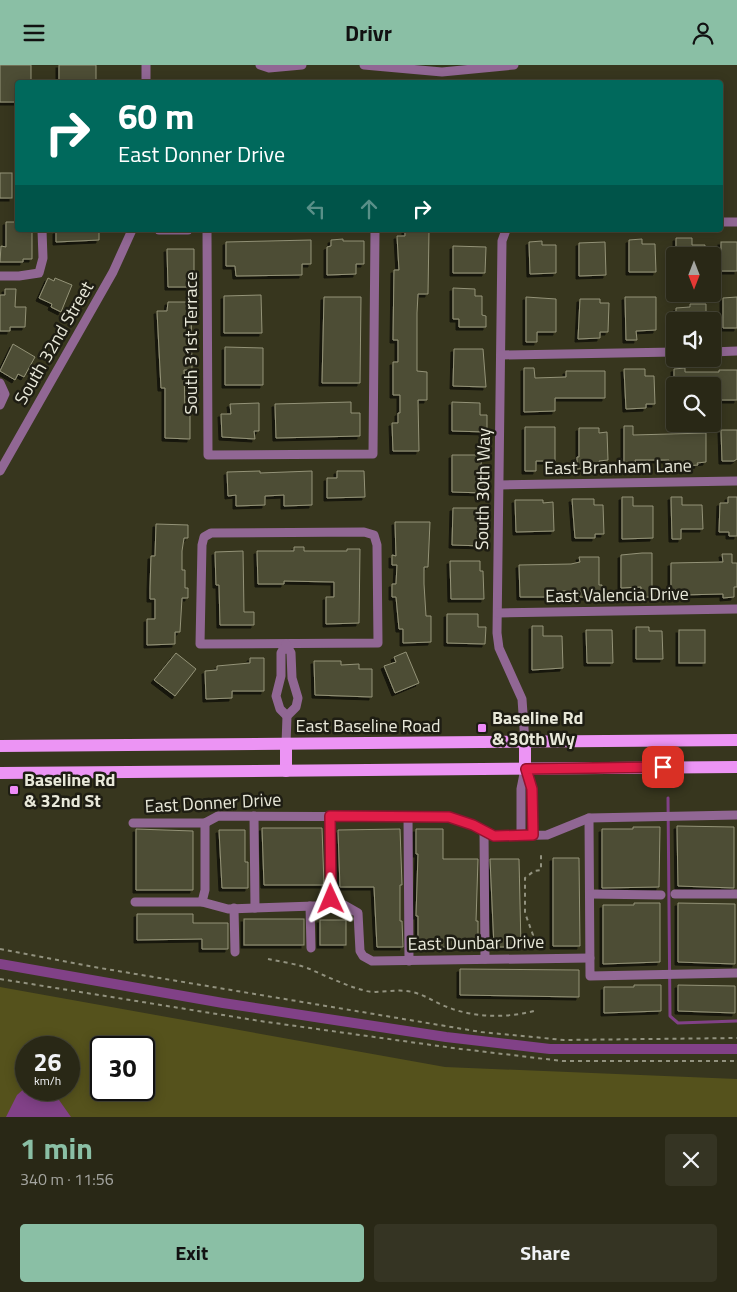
<!DOCTYPE html>
<meta charset="utf-8">
<style>
body{margin:0;font-family:"Titillium Web",sans-serif;background:#353423;color:#f1f3f6;height:100vh;display:flex;flex-direction:column;font-size:19px;white-space:nowrap}
*{box-sizing:border-box;margin:0}
p{font-size:16px;color:#a5a6a1}
.icon{flex:none;width:28px;height:28px;fill:none;stroke:currentColor;stroke-width:2;stroke-linecap:round;stroke-linejoin:round}
.map{position:relative;height:1052px;overflow:hidden}
.panel{display:flex;flex-direction:column;background:#292816;flex:1}
.panel>*{flex:none}
.banner{position:absolute;left:15px;top:15px;width:708px;height:152px;border-radius:5px;box-shadow:0 2px 12px #0003,0 0 0 1px #454435;background:#00695c;color:#fff;overflow:hidden}
.needle{width:32px;rotate:180deg}
.tools{position:absolute;left:666px;top:182px;display:grid;gap:10px}
.tools a{display:grid;place-items:center;width:55px;height:55px;border-radius:5px;background:#292816;box-shadow:0 2px 12px #0003,0 0 0 1px #454435;font-size:25px}
.speed{position:absolute;left:15px;top:971px;display:flex;gap:10px;font-size:25px;font-weight:700;text-align:center}
.speed>*{display:grid;place-content:center;width:65px;height:65px;border-radius:50%;background:#292816;box-shadow:0 2px 12px #0003,0 0 0 1px #454435;line-height:1}
.speed small{font-size:12px;font-weight:400}
.speed .limit{border:2px solid #111;border-radius:8px;background:#fff;color:#111}
.pin{position:absolute;display:grid;place-items:center;width:42px;height:42px;color:#fff;margin:-21px;border-radius:10px;box-shadow:0 2px 8px #0006}
.me{position:absolute;width:55px;margin:-28px;rotate:359deg;stroke-linejoin:round;filter:drop-shadow(0 0 4px #0008)}
.turn{display:flex;align-items:center;gap:18px;height:105px;padding:0 20px;font-size:22px}
.turn .icon{width:65px;height:65px;stroke-width:2.5}
.turn b{display:block;font-size:35px;line-height:42px}
.lanes{display:flex;align-items:center;height:48px;padding:0 20px;background:#0003;justify-content:center;gap:25px;direction:ltr}
.lanes .off{opacity:.35}
.round{display:grid;place-items:center;flex:none;width:52px;height:52px;border-radius:5px;background:#353423}
.head{display:flex;align-items:center;justify-content:space-between;height:85px;padding:0 20px}
h1{font-size:30px;font-weight:700;line-height:38px;color:#8abfa5}
.action{display:flex;gap:10px;margin-top:auto;padding:10px 20px}
.action a{flex:1;height:58px;border-radius:5px;background:#8abfa5;color:#111;font-size:20px;font-weight:700;line-height:58px;text-align:center}
.action a+a{background:#353423;color:#f1f3f6}
header{display:flex;justify-content:space-between;align-items:center;height:65px;padding:0 20px;background:#8abfa5;color:#111;font-size:22px;font-weight:700}
.map>svg:first-child{display:block}
.green{fill:#55521c;fill-rule:evenodd}
.water{fill:#814187}
.lines{fill:none;stroke-linecap:round;stroke-linejoin:round}
.stream{stroke:#814187;stroke-width:3}
.canal{stroke:#814187;stroke-width:10}
.building{fill:#4d4d34;stroke:#949378;filter:url(#shadow)}
.path{stroke:#92927f;stroke-width:2;stroke-dasharray:4 4;stroke-linecap:butt}
.street{stroke:#916794;stroke-width:9}
.primary{stroke:#ec94f4;stroke-width:12}
.route-casing{stroke:#92132f;stroke-width:12}
.route{stroke:#e11d48;stroke-width:9}
.poi-dot{fill:#ee8bf8;stroke:#1e1d13;stroke-width:2}
.labels{text-anchor:middle;stroke-width:5;stroke-linejoin:round;paint-order:stroke}
.street-label{font-size:18px;fill:#e8e8d9;stroke:#1e1d13}
.poi-label{font-size:18px;font-weight:bold;fill:#e8e8d9;stroke:#1e1d13;text-anchor:start}
</style>
<header><svg class="icon" aria-label="menu" viewBox="0 0 24 24"><path d="M4 6h16M4 12h16M4 18h16"/></svg>Drivr<svg class="icon" aria-label="person" viewBox="0 0 24 24"><circle cx="12" cy="8" r="4"/><path d="M4 21q1-7 8-7t8 7"/></svg></header>
<div class="map">
<svg width="737" height="1052" viewBox="0 0 737 1052">
<defs>
<filter id="shadow"><feDropShadow dx="-3" dy="3" stdDeviation="0" flood-color="#0009"/></filter>
</defs>
<rect width="100%" height="100%" fill="#37361e"/>
<!-- green -->
<path class="green" d="M0,922l445,80 292,12v38h-737zM26,982h43v43h-43zM101,982h43v43h-43z"/>
<!-- water -->
<polygon class="water" points="26,1022 26,1025 52,1025 71,1052 6,1052 17,1030"/>
<g class="lines">
<!-- stream -->
<polyline class="stream" points="668,733 670,951 678,958 737,956"/>
<!-- canal -->
<polyline class="canal" points="0,899 223,938 446,972 550,984 737,984"/>
</g>
<!-- building -->
<g class="building">
<polygon points="0,0 31,0 31,18 18,18 18,37 0,37"/>
<rect x="59" y="0" width="37" height="18"/>
<rect x="0" y="108" width="12" height="25"/>
<polygon points="6,157 18,157 18,165 32,165 32,194 23,194 23,197 0,197 1,181 6,182"/>
<polygon points="75,165 99,165 99,175 56,177 56,166"/>
<polygon points="405,165 429,165 428,229 418,229 417,248 417,306 427,307 427,335 418,335 419,386 393,386 392,358 398,358 398,348 400,348 400,330 393,330 393,297 398,297 398,275 393,275 394,205 399,205 397,171 405,171"/>
<polygon points="676,173 692,173 692,180 705,180 705,191 676,191"/>
<polygon points="343,174 343,176 364,176 364,199 356,199 356,209 327,210 327,182 331,181 331,175"/>
<polygon points="642,174 642,179 655,179 656,207 629,207 629,175"/>
<polygon points="311,175 311,199 302,199 302,210 236,211 235,201 226,201 226,177"/>
<polygon points="542,176 542,180 556,180 556,208 530,209 529,177"/>
<polygon points="605,177 606,210 579,211 579,178"/>
<rect x="721" y="177" width="16" height="29"/>
<polygon points="453,181 486,182 485,208 453,208"/>
<polygon points="167,184 194,184 194,212 189,212 189,222 168,222"/>
<polygon points="48,213 54,216 55,213 72,220 61,247 51,242 52,239 39,233"/>
<polygon points="453,223 475,224 475,231 482,231 482,250 486,251 486,262 459,262 459,254 453,254"/>
<polygon points="5,224 16,224 15,242 26,242 25,262 10,262 10,266 0,266 0,230 5,230"/>
<polygon points="261,230 262,268 224,268 224,231"/>
<polygon points="324,232 361,232 360,318 322,318"/>
<polygon points="526,232 556,234 556,267 537,267 537,277 526,277"/>
<polygon points="625,232 656,232 656,265 636,266 637,275 626,275"/>
<polygon points="737,232 737,263 723,263 723,233"/>
<polygon points="580,234 600,234 600,238 609,238 608,267 600,267 600,273 578,274"/>
<polygon points="168,237 191,237 192,305 184,305 185,346 190,346 190,374 165,373 165,323 161,323 157,246 167,246"/>
<polygon points="690,239 706,239 706,256 676,256 676,243 690,242"/>
<polygon points="13,279 35,292 24,312 18,309 15,315 0,306"/>
<polygon points="225,282 263,283 263,320 225,320"/>
<polygon points="454,284 483,284 486,322 453,321"/>
<polygon points="524,303 534,303 535,313 566,312 566,306 605,306 605,333 555,333 555,346 524,347"/>
<polygon points="685,303 685,307 719,307 719,305 737,305 737,335 719,335 719,321 674,321 674,304"/>
<polygon points="624,304 645,304 645,311 654,311 655,339 646,339 646,343 626,344"/>
<polygon points="351,337 351,348 360,348 360,371 276,373 275,339"/>
<polygon points="452,337 480,338 480,350 487,350 487,367 452,366"/>
<polygon points="259,338 259,366 254,366 255,374 222,372 221,349 231,349 230,339"/>
<polygon points="624,361 633,361 633,370 706,368 706,397 697,398 698,400 669,402 669,395 635,395 636,404 624,405"/>
<polygon points="525,362 555,362 555,396 536,396 536,406 525,406"/>
<polygon points="579,363 599,363 599,368 607,367 608,395 599,396 599,402 577,404 577,392 579,392"/>
<polygon points="721,365 737,365 737,394 734,396 722,396"/>
<polygon points="452,390 482,390 481,400 484,400 485,428 452,427"/>
<polygon points="260,406 260,408 312,406 312,440 284,441 284,430 265,431 265,440 236,441 236,430 228,431 227,407"/>
<polygon points="337,406 364,406 365,432 327,433 327,413 337,413"/>
<polygon points="622,432 633,432 633,441 653,441 653,473 622,474"/>
<polygon points="671,432 682,432 682,440 702,440 703,464 681,464 681,474 672,474"/>
<polygon points="728,432 737,432 737,471 729,471 729,467 719,467 720,438 728,438"/>
<polygon points="572,434 594,434 594,440 603,440 604,469 595,469 595,473 575,473"/>
<polygon points="515,435 543,435 543,438 553,437 554,466 516,467"/>
<polygon points="453,443 482,443 485,481 452,480"/>
<polygon points="395,457 430,457 428,502 424,502 424,519 426,551 431,551 431,577 403,578 403,564 399,564 396,532 392,532 392,519 396,519 397,500 392,500 392,490 396,491"/>
<polygon points="156,459 188,460 188,473 184,473 182,486 182,505 185,505 185,523 188,523 188,533 182,533 180,567 175,567 175,579 147,580 147,554 155,554 155,534 150,534 150,523 151,491 155,491"/>
<polygon points="294,482 304,482 304,486 347,486 347,484 360,484 359,558 326,559 326,532 334,532 334,517 284,516 284,519 258,519 257,486 294,486"/>
<polygon points="243,486 244,547 254,547 254,560 220,560 219,520 216,520 215,487"/>
<polygon points="642,488 652,488 652,532 641,532 641,522 621,523 621,490"/>
<polygon points="722,489 732,489 732,498 737,498 737,522 734,522 734,532 723,533 723,529 680,530 680,527 671,527 671,498 723,497"/>
<polygon points="579,492 599,492 599,520 602,520 602,532 580,532 580,526 557,526 557,529 548,529 548,532 520,532 519,500 571,499 580,497"/>
<polygon points="450,496 480,496 480,506 483,506 484,534 451,534"/>
<polygon points="447,549 478,549 478,562 486,562 485,579 447,578"/>
<polygon points="532,561 543,561 543,571 562,571 563,603 532,605"/>
<polygon points="636,562 649,562 649,566 662,566 663,594 636,594"/>
<polygon points="586,565 612,565 613,598 587,598"/>
<rect x="679" y="565" width="26" height="33"/>
<polygon points="406,587 419,618 395,628 384,601 396,597 394,592"/>
<polygon points="176,588 196,604 175,631 154,615"/>
<polygon points="250,593 264,593 264,626 232,626 232,633 206,634 205,606 217,605 217,601 250,598"/>
<polygon points="314,596 341,596 341,600 359,599 359,604 372,604 372,632 315,630"/>
<polygon points="677,761 734,762 734,823 678,821"/>
<polygon points="633,762 660,762 659,822 602,823 602,764 633,764"/>
<polygon points="262,763 322,763 324,820 264,820"/>
<polygon points="136,764 193,766 193,825 136,825"/>
<polygon points="400,764 402,820 400,820 400,856 402,856 403,882 377,882 374,822 340,822 338,765"/>
<polygon points="416,764 443,764 443,794 478,794 476,856 478,856 478,882 418,882 418,851 416,851 418,789 416,789"/>
<polygon points="219,765 245,765 245,797 248,797 248,823 222,823"/>
<polygon points="553,793 579,793 580,881 553,881"/>
<polygon points="490,794 519,794 521,882 494,882"/>
<polygon points="634,838 660,838 660,897 603,899 603,840 634,840"/>
<polygon points="678,838 735,839 735,899 678,897"/>
<polygon points="137,849 193,849 193,858 228,858 228,884 202,884 202,874 137,875"/>
<rect x="244" y="854" width="60" height="26"/>
<rect x="320" y="855" width="26" height="25"/>
<polygon points="460,904 579,905 579,932 460,930"/>
<polygon points="634,920 661,920 661,946 604,948 604,922 634,922"/>
<polygon points="678,920 735,921 735,948 678,946"/>
</g>
<g class="lines">
<!-- path -->
<g class="path">
<polyline points="0,884 94,902 481,967 564,975 737,973"/>
<polyline points="527,884 528,874 533,870 525,848 525,813 534,806 541,805 541,787"/>
<path d="M268,894c14,3 31,5 44,11 18,8 35,16 54,21 14,3 31,-3 46,1 14,3 25,12 38,16 26,10 61,10 87,2"/>
<polyline points="0,914 260,956 453,983 562,996 737,996"/>
</g>
<!-- street -->
<g class="street">
<polyline points="260,0 269,3 302,0"/>
<polyline points="364,0 442,7 514,0"/>
<polyline points="146,18 146,0"/>
<polyline points="720,157 737,157"/>
<polyline points="159,165 188,165"/>
<polyline points="207,165 208,390 373,389 375,165"/>
<polyline points="506,165 502,176 497,568 499,583 522,634 525,678"/>
<polyline points="0,211 19,211 39,208 43,193 42,165"/>
<polyline points="712,287 737,286"/>
<polyline points="501,290 675,287"/>
<polyline points="0,318 5,329 0,340"/>
<polyline points="0,406 113,207 132,165"/>
<polyline points="500,420 737,416"/>
<polygon points="364,467 374,470 377,480 378,578 200,579 202,480 204,472 211,468"/>
<polyline points="498,548 737,544"/>
<polyline points="286,579 281,588 281,611 276,631 280,644 287,651"/>
<polyline points="286,679 287,651 296,642 298,633 292,613 291,588 286,579"/>
<polyline points="525,704 532,724 533,770"/>
<polyline points="254,751 255,843"/>
<polyline points="330,751 332,840"/>
<polyline points="408,751 409,896"/>
<polyline points="589,753 590,911 737,908"/>
<polyline points="133,758 205,758 218,751 449,752 473,760 494,771 547,770 589,753 737,750"/>
<polyline points="484,766 485,894"/>
<polyline points="521,770 521,724 525,704"/>
<polyline points="590,829 661,830"/>
<polyline points="675,829 737,829"/>
<polyline points="135,837 202,837 228,844 344,840 358,848 360,886 363,891 372,896 590,893"/>
<polyline points="202,837 205,825 205,758"/>
<polyline points="310,841 311,883"/>
<polyline points="234,843 235,887"/>
</g>
<!-- primary -->
<g class="primary">
<polyline points="525,678 525,704"/>
<polyline points="0,681 737,675"/>
<polyline points="286,706 286,679"/>
<polyline points="0,708 737,702"/>
</g>
</g>
<g class="lines">
<defs>
<polyline id="route" points="331,834 330,751 449,752 473,760 494,771 533,770 532,724 526,704 663,702"/>
</defs>
<!-- route casing -->
<use href="#route" class="route-casing"/>
<!-- route -->
<use href="#route" class="route"/>
</g>
<!-- markers -->
<g class="poi-dot">
<rect x="477" y="658" width="10" height="10" rx="2.5"/>
<rect x="9" y="720" width="10" height="10" rx="2.5"/>
</g>
<g class="labels">
<!-- street labels -->
<g class="street-label">
<text transform="translate(54 278) rotate(-60)" y="6">South 32nd Street</text>
<text transform="translate(191 278) rotate(-90)" y="6">South 31st Terrace</text>
<text transform="translate(618 402) rotate(-1)" y="6">East Branham Lane</text>
<text transform="translate(483 424) rotate(-89)" y="6">South 30th Way</text>
<text transform="translate(617 530) rotate(-1)" y="6">East Valencia Drive</text>
<text x="368" y="667">East Baseline Road</text>
<text transform="translate(213 738) rotate(-3)" y="6">East Donner Drive</text>
<text transform="translate(476 878) rotate(-1)" y="6">East Dunbar Drive</text>
</g>
<!-- poi labels -->
<g class="poi-label">
<text x="492" y="659">Baseline Rd<tspan x="492" dy="21">&amp; 30th Wy</tspan></text>
<text x="24" y="721">Baseline Rd<tspan x="24" dy="21">&amp; 32nd St</tspan></text>
</g>
</g>
</svg>
<div class="tools">
<a><svg class="needle" viewBox="-14 -14 28 28"><path d="M0-13l5 13h-10z" fill="#e53935"/><path d="M0 13l5-13h-10z" fill="#a5a6a1"/></svg></a>
<a><svg class="icon" aria-label="sound" viewBox="0 0 24 24"><path d="M4 9h4l5-4v14l-5-4H4zM17 9q2 3 0 6"/></svg></a>
<a><svg class="icon" aria-label="search" viewBox="0 0 24 24"><circle cx="10" cy="10" r="6"/><path d="M15 15l6 6"/></svg></a>
</div>
<div class="speed"><div>26<small>km/h</small></div><div class="limit">30</div></div>
<div class="pin" style="left:663px;top:702px;background:#d93025"><svg class="icon" aria-label="arrive" viewBox="0 0 24 24"><path d="M6 21V4h12l-3 4 3 4H6"/></svg></div>
<svg class="me" style="left:331px;top:834px" viewBox="-20 -20 40 40"><path d="M0-17L14 15 0 8-14 15z" fill="#e11d48" stroke="#fff" stroke-width="4"/></svg>
<div class="banner">
<div class="turn"><svg class="icon" aria-label="right" viewBox="0 0 24 24"><path d="M7 20v-9h11M14 6l5 5-5 5"/></svg><div><b>60 m</b>East Donner Drive</div></div>
<div class="lanes"><svg class="icon off" aria-label="left" viewBox="0 0 24 24"><path d="M17 20v-9H6M10 6l-5 5 5 5"/></svg><svg class="icon off" aria-label="ahead" viewBox="0 0 24 24"><path d="M12 20V5M6 11l6-6 6 6"/></svg><svg class="icon" aria-label="right" viewBox="0 0 24 24"><path d="M7 20v-9h11M14 6l5 5-5 5"/></svg></div>
</div>
</div>
<section class="panel">
<div class="head"><div><h1>1 min</h1><p>340 m · 11:56</p></div><a class="round"><svg class="icon" aria-label="close" viewBox="0 0 24 24"><path d="M6 6l12 12M18 6L6 18"/></svg></a></div>
<div class="action"><a>Exit</a><a>Share</a></div>
</section>
